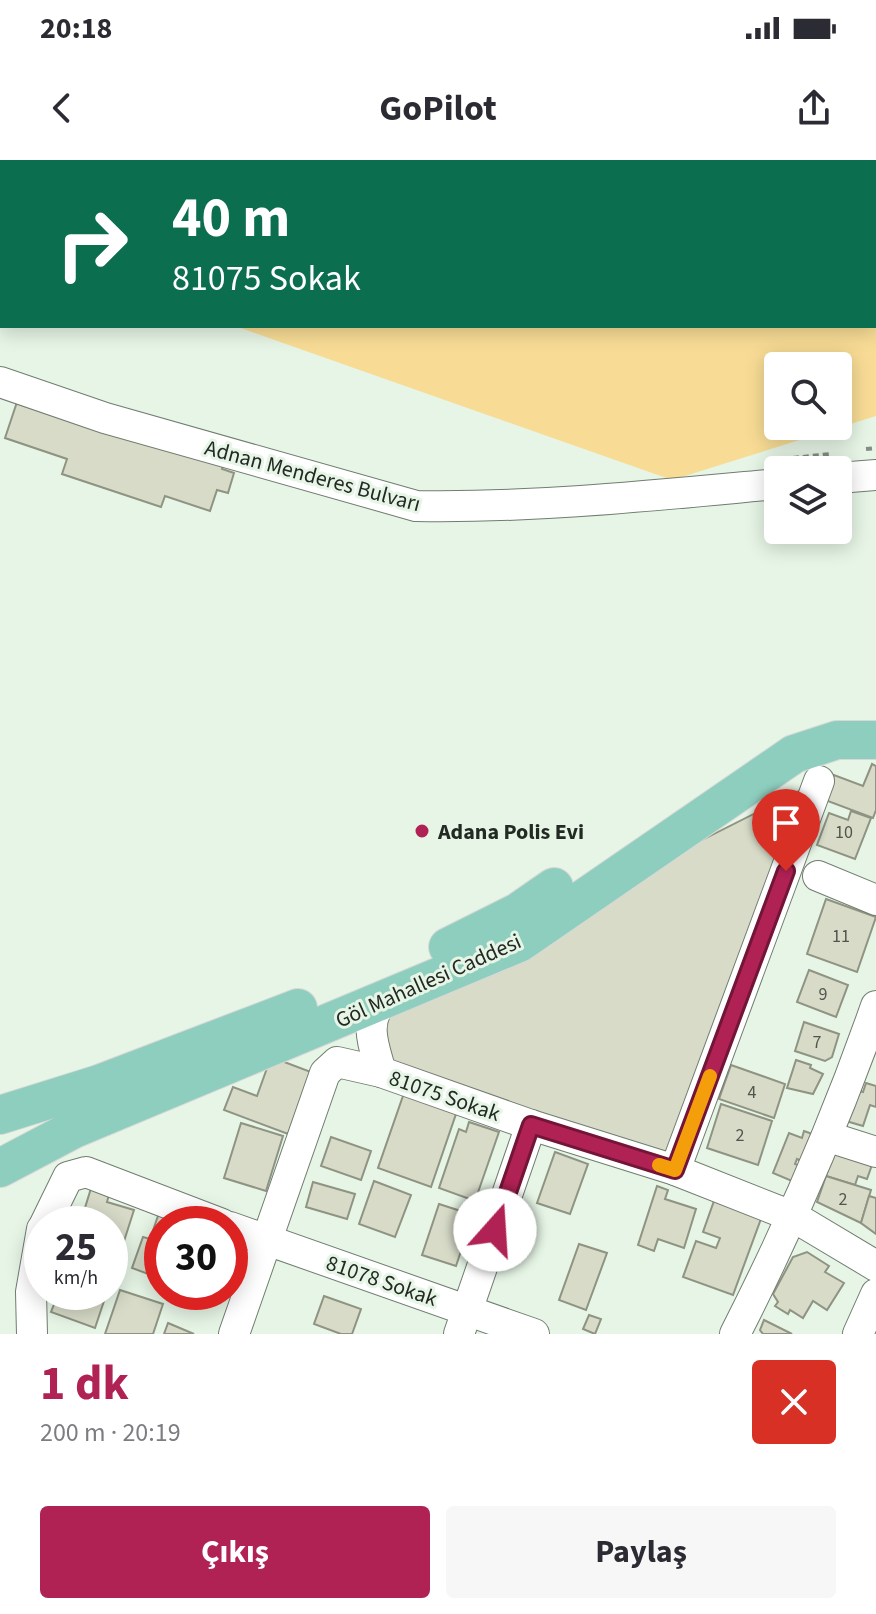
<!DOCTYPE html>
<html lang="tr">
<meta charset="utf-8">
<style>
body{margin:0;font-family:"Source Sans 3",sans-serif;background:#f7f7f7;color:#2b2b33;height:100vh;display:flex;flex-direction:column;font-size:30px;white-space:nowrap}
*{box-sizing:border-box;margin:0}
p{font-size:26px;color:#7c7c81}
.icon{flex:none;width:44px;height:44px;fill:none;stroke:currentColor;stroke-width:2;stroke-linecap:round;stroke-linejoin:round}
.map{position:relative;height:1174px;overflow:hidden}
.details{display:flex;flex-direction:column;background:#fff;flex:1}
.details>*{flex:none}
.hud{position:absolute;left:0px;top:0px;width:876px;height:168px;box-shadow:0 4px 20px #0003;background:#0b6e4f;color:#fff;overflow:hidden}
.controls{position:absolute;left:764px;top:192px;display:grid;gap:16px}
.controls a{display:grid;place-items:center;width:88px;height:88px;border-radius:8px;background:#fff;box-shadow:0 4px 20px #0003;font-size:40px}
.speed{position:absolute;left:24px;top:1046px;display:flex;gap:16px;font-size:40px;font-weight:700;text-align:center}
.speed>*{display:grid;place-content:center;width:104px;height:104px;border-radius:50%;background:#fff;box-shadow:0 4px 20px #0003;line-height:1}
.speed small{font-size:20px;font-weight:400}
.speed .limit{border:12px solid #d22;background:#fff;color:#111}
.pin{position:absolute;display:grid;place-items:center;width:68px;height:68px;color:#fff;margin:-82px -34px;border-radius:50% 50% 50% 0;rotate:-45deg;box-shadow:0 0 8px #0007}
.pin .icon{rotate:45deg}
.me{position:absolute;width:88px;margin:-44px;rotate:19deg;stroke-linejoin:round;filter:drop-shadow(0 0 6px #0008)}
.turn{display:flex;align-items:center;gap:28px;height:168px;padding:0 40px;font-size:36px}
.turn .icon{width:104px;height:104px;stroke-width:2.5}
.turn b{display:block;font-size:56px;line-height:68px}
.round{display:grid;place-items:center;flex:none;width:84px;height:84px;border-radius:8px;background:#f7f7f7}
.summary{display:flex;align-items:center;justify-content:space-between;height:136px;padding:0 40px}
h1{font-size:48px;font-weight:700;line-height:60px;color:#b02154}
.cta{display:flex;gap:16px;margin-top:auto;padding:16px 40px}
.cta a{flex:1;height:92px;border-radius:8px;background:#b02154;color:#fff;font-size:32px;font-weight:700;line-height:92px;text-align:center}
.cta a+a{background:#f7f7f7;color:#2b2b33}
.status{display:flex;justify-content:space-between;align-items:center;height:56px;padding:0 40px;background:#fff;direction:ltr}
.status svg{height:22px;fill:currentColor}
header{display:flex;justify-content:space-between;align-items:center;height:104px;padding:0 40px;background:#fff;font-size:36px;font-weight:700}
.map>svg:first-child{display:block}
.green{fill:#f8dc95;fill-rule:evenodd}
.water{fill:#56e4ed}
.building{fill:#d7dbc8;stroke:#8f9382;stroke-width:2}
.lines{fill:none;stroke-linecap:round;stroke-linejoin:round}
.minor-casing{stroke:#707d70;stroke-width:32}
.major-casing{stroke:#d7d8d7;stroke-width:40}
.path{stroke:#838d83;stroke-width:4;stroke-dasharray:6 4;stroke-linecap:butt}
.minor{stroke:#fff;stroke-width:30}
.major{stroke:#8ecebe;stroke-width:38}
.route-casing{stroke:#721537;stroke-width:20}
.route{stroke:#b02154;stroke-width:14}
.slow{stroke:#f59e0b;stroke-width:14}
.poi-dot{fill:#b02154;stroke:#e6f5e6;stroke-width:3}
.labels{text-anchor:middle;stroke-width:6;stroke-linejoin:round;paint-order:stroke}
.number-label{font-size:18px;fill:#50564c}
.street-label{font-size:22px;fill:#232923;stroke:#e6f5e6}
.poi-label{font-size:22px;font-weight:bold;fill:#232923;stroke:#e6f5e6;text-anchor:start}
</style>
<div class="status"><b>20:18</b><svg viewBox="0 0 49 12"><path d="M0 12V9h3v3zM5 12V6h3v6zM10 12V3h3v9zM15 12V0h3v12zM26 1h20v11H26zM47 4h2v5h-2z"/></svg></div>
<header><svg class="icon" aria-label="back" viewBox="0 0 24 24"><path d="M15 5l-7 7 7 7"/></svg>GoPilot<svg class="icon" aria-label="share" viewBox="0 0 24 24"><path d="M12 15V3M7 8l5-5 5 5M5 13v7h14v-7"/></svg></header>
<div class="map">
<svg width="876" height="1174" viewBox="0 0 876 1174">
<rect width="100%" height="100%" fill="#e6f5e6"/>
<!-- green -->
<path class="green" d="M0,0h876v256l-204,64 -437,-154h639v-164h-872v82zM778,206h60v60h-60z"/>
<!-- water -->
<polygon class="water" points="263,0 876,0 876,103 874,2"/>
<!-- building -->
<g class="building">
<polygon points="19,236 224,304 222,309 234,313 228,333 217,330 210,351 165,336 161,347 62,314 67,299 5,278"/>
<polygon points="872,604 876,606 876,650 873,658 825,640 834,615 863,626"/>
<polygon points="819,621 675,1010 381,912 381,842"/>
<polygon points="851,651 871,658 855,699 817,685 829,653 848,660"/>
<polygon points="826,739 876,757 857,812 807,794"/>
<polygon points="809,810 848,825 836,857 797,842"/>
<polygon points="804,862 839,874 832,897 825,901 795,891"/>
<polygon points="271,897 311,912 288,974 224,950 233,927 257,936"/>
<polygon points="796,900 811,905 810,908 823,914 813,934 787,928"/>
<polygon points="731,905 785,924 774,958 719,939"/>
<polygon points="866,923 876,926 876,947 870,945 863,966 846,961 856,930 863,932"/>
<polygon points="404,933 457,951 431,1027 378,1008"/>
<polygon points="721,944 772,961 758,1005 707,988"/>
<polygon points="469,962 499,972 475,1041 439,1028 459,969 466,972"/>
<polygon points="241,963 283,976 266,1031 224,1018"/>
<polygon points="804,971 818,976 807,1004 797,999 795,1004 806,1008 799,1024 773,1013 789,973 802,978"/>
<polygon points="331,977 371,991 361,1020 321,1006"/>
<polygon points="836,986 873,1002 867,1019 858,1016 855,1025 826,1016"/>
<polygon points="555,992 588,1004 570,1054 537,1043"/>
<polygon points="826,1016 871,1030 861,1063 817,1042"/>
<polygon points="374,1021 411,1035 395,1077 359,1064"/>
<polygon points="313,1022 355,1034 347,1059 306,1047"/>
<polygon points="92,1025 110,1031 107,1042 134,1050 117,1103 110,1101 110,1064 80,1064"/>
<polygon points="657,1026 668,1030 665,1039 696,1049 684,1088 658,1079 654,1091 638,1085"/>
<polygon points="869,1036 876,1038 876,1074 861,1063"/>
<polygon points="715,1038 762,1056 733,1135 683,1117 696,1081 716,1088 720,1078 703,1072"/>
<polygon points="439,1044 473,1055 456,1106 422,1095"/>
<polygon points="159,1053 192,1064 162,1064 162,1119 132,1108 143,1077 150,1079"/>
<polygon points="230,1084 244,1089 230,1127"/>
<polygon points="579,1084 607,1093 586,1150 559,1140"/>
<polygon points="807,1092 829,1106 825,1112 844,1123 827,1150 813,1141 803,1158 790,1150 788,1154 775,1146 778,1142 773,1134 793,1097"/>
<polygon points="120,1130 163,1144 153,1174 105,1174"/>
<polygon points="59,1132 107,1132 95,1168 51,1152"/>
<polygon points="324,1136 361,1149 352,1174 341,1174 314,1164"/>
<polygon points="589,1155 601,1159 595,1174 583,1169"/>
<polygon points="764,1160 792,1174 763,1174 760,1170"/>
<polygon points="168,1163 194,1174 164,1174"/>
</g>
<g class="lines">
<defs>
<g id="minor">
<path d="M0,222l105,36 311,88c121,2 242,-11 362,-22"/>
<polyline points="838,318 876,315"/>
<polyline points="818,716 876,740"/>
<path d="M381,842c-17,23 -7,44 0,70"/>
<polyline points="829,977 876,992"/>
<polyline points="675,1010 819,621"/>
<polyline points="45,1064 68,1017 86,1012 222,1064"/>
<polyline points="230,1067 534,1174"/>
<polyline points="32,1174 31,1132 42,1069"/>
<polyline points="234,1174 325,913 337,902 381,912 531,965 675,1010 794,1057 876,1106"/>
<polyline points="459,1174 531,965"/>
<path d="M735,1174c55,-108 101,-213 141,-328"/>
<polyline points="858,1174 876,1134"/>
</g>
<g id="major">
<polyline points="448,787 518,752 554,727"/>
<polyline points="0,955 99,924 298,848"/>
<polyline points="0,1008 74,969 519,783 794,594 837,580 876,580"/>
</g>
</defs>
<!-- minor casing -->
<use href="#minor" class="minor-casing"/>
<!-- major casing -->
<use href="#major" class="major-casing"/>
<!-- path -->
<g class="path">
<polyline points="866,289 876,288"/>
<polyline points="783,299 830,294"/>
</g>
<!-- minor -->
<use href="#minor" class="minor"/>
<!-- major -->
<use href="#major" class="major"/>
</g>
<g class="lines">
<defs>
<polyline id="route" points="495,1070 531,965 675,1010 786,711"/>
</defs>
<!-- route casing -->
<use href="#route" class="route-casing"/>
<!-- route -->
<use href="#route" class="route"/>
<!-- slow -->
<polyline class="slow" points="659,1005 675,1010 710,916"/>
</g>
<!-- markers -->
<circle class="poi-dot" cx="422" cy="671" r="8"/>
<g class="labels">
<!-- number labels -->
<g class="number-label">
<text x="844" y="678">10</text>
<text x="841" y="782">11</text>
<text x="823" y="840">9</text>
<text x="817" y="888">7</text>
<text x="752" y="938">4</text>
<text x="740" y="981">2</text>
<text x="843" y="1045">2</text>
</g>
<!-- street labels -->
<g class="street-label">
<text transform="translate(313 315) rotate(15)" y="8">Adnan Menderes Bulvarı</text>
<text transform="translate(428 820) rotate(-24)" y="8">Göl Mahallesi Caddesi</text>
<text transform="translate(445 935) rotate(19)" y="8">81075 Sokak</text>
<text transform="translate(382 1120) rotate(19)" y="8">81078 Sokak</text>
</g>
<!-- poi labels -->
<g class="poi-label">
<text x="438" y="679">Adana Polis Evi</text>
</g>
</g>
</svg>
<div class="controls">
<a><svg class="icon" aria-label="search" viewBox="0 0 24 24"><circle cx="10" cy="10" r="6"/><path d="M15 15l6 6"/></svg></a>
<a><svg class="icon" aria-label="layers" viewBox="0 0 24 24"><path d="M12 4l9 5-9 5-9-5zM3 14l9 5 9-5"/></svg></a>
</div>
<div class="speed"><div>25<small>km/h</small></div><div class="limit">30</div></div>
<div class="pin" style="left:786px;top:711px;background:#d93025"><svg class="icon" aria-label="arrive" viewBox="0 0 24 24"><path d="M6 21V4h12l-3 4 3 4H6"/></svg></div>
<svg class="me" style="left:495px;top:1070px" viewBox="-20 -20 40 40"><circle r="19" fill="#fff"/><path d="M0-13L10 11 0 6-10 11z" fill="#b02154"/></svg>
<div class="hud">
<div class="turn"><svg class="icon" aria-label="right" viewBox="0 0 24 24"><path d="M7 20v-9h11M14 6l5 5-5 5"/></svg><div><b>40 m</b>81075 Sokak</div></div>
</div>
</div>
<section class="details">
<div class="summary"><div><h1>1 dk</h1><p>200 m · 20:19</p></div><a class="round" style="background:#d93025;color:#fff"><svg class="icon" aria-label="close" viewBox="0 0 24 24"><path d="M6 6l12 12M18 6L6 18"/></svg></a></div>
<div class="cta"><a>Çıkış</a><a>Paylaş</a></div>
</section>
